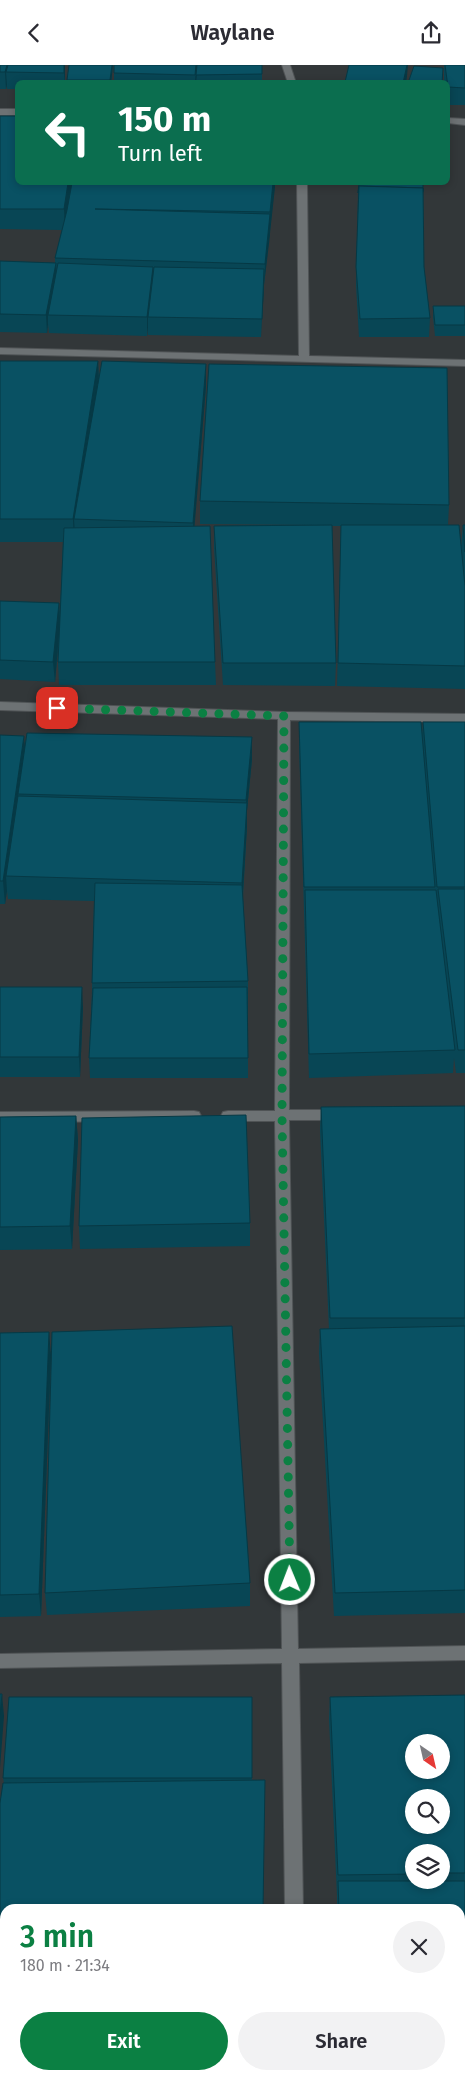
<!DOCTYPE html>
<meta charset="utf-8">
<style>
body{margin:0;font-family:"Fira Sans",sans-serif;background:#f2f2f3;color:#2b2b33;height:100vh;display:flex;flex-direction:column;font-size:19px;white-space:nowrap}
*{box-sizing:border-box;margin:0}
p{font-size:16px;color:#7c7c81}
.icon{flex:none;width:28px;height:28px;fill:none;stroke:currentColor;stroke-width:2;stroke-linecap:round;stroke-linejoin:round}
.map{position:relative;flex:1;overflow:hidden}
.details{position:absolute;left:0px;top:1839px;width:465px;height:176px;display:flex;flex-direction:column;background:#fff;border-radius:15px 15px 0 0;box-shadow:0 2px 8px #0003}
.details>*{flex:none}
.hud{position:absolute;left:15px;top:15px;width:435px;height:105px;border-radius:8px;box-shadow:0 2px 8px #0003;background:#0b6e4f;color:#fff;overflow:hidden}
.needle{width:32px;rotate:146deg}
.controls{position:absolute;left:405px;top:1669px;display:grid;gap:10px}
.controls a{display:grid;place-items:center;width:45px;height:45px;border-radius:50%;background:#fff;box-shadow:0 2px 8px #0003;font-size:25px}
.pin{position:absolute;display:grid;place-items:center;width:42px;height:42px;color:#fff;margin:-21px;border-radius:10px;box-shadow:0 2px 8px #0006}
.me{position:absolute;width:55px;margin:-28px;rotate:359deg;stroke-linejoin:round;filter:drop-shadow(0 0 4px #0008)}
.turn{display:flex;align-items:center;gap:18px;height:105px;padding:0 20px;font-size:22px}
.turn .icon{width:65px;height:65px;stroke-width:2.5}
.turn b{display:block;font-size:35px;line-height:42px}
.round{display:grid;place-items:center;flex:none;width:52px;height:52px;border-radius:26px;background:#f2f2f3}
.overview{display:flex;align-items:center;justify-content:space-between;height:85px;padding:0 20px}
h1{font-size:30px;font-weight:600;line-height:38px;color:#0b8043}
.action{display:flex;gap:10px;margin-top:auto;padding:10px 20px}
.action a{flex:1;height:58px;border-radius:30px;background:#0b8043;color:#fff;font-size:20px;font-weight:600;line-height:58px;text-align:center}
.action a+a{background:#f2f2f3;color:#2b2b33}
header{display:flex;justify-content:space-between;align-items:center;height:65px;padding:0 20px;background:#fff;font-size:22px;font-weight:600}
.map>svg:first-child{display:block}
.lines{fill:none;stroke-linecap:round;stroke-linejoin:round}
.minor-casing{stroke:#4f5355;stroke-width:2}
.minor{fill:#6d7274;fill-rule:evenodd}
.wall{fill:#084655;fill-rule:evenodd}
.shaded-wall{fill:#063945}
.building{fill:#095163;stroke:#063945;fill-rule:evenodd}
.route{stroke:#0b8043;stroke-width:9;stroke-dasharray:0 16.2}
</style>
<header><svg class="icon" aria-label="back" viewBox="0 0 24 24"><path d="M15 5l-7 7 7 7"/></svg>Waylane<svg class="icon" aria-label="share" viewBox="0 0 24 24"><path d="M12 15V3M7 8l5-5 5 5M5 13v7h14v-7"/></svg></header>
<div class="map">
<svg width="465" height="2014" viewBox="0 0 465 2014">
<rect width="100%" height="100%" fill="#323739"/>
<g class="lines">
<defs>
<g id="minor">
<polygon points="282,0 290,0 296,18 288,18"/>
<rect x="0" y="44" width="18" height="6"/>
<polygon points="448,53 465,54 465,60 448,58"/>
<polygon points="297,118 307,118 309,291 465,295 465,301 0,289 0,283 299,291"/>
<polygon points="0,637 284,647 465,649 465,657 290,655 289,1045 339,1045 344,1046 346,1050 344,1054 339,1055 289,1055 298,1584 465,1581 465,1595 299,1598 303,1844 285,1844 282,1598 0,1603 0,1589 282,1584 275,1056 228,1056 223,1055 221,1051 223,1047 228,1046 275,1046 278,654 0,645"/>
<polygon points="194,1046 199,1047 201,1051 199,1055 194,1056 0,1057 0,1047"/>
<rect x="287" y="2010" width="20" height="4"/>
</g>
</defs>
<!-- minor casing -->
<use href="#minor" class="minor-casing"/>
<!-- minor -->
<use href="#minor" class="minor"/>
</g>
<!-- wall -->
<g class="wall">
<polygon points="0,0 65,0 65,18 18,18 18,24 7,24 7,20 6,24 0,24"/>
<polygon points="113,0 111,18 67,18 67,15"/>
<polygon points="262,0 262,18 196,18 196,12 196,18 114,18 114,8"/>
<polygon points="444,0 465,0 465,40 448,40 448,18 444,18"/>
<polygon points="0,51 18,118 275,118 264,220 261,272 148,270 148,262 147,271 49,268 48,259 47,268 0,267 0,196 55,198 55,193 62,165 0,164"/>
<polygon points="358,128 424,202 430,253 429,272 359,272 356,220"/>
<polygon points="433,241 465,241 465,271 435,271 433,252"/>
<polygon points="0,296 98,296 99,315 206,321 194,461 215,597 216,620 59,620 58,597 59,574 55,617 0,614 0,536 59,538 60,548 63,477 0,477"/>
<polygon points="200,436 449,440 448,460 461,482 463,460 465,460 465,624 337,621 341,461 332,461 336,598 335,621 223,620 214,483 214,461 316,460 200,459"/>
<polygon points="299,657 422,669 423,657 465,657 465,1008 456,1008 454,993 453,1008 309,1013 304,845 299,679"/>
<polygon points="0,670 25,683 252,694 247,745 247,761 243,832 248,916 248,1013 90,1013 89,993 92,926 94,836 8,834 7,826 5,839 0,839"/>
<polygon points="0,922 83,942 80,1012 0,1012"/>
<polygon points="465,1041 465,1548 334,1551 319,1288 320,1264 329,1264 320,1065 321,1042"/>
<polygon points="76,1051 78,1075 72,1184 0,1185 0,1052"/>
<polygon points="250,1158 250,1181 80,1184 79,1161"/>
<polygon points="0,1268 51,1290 41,1551 0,1552"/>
<polygon points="250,1518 250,1541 47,1550 45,1528"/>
<path d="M465,1630v384h-123v-4h118v-166h-123v-13l-8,-177 1,-22zM414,1788h27v27h-27z"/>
<polygon points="252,1632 252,1715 5,1844 5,2010 0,2014 0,1738 4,1718 3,1713"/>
</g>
<!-- shaded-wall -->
<g class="shaded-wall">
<polygon points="7,0 13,0 6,7 7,20 6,24 5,7"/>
<polygon points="64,0 65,0 65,18 64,8"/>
<polygon points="112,0 113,0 111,18 110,18"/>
<polygon points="196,0 198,0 196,18 195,18"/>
<polygon points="407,0 408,0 407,11 406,18 403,18"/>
<polygon points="68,118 72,118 65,165 64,144"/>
<polygon points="273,118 275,118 275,122 270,168 270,147"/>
<polygon points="270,149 270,170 264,220 265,199"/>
<polygon points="56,198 57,216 48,250 48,259 47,268 46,250"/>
<polygon points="153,202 153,220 148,252 148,262 147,271 147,252"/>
<polygon points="264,204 264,222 261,272 262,254"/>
<polygon points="98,296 99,318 74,454 75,470 74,477 73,454"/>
<polygon points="206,299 206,321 193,480 193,458"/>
<polygon points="59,538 60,557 55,617 53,597"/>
<polygon points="24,671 26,694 18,729 19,739 6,811 7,826 5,839 3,816"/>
<polygon points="252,672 252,694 247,745 247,761 242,841 242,818 246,758 246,735"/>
<polygon points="82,922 83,942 80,1012 79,992"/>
<polygon points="76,1051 78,1075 72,1184 70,1161"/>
<polygon points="49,1267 51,1290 41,1551 39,1529"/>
<polygon points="2,1629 4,1651 0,1703 0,1650"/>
</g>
<!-- building -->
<g class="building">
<polygon points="0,0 7,0 5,7 0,7"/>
<polygon points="8,0 64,0 64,8 6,7"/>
<polygon points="69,0 112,0 110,15 67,15"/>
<polygon points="114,0 196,0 195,10 114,8"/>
<polygon points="197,0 262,0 262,9 196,10"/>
<polygon points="349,0 407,0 403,18 361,18 345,17"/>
<polygon points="445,0 465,0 465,23 448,22"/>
<polygon points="414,1 443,3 442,18 408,18"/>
<polygon points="0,51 18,51 18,118 68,118 64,144 0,144"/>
<polygon points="72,118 273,118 270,147 95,144 270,149 265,199 55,193 67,145"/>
<polygon points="359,118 423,118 423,127 423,123 359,121 358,128"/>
<polygon points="359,121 423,123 424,202 430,253 360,254 356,202"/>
<polygon points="0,196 56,198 46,250 0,249"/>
<polygon points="58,198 153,202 147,252 48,250"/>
<polygon points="154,202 264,204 262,254 148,252"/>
<polygon points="433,241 465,241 465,260 435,260"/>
<polygon points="0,296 98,296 73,454 0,454"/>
<polygon points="102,296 206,299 193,458 74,454"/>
<polygon points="209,299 447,303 449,440 200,436"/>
<polygon points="332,460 336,598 223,598 214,461"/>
<polygon points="341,460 459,460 465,521 465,601 338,598"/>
<polygon points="463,460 465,460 465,487"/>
<polygon points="210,461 215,597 58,597 64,463"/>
<polygon points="0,536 59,538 53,597 0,595"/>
<polygon points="299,657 421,657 435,822 304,822"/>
<polygon points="423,657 465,657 465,822 437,822"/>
<polygon points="27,668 252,672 246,735 18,729"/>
<polygon points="0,670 24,671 3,816 0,816"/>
<polygon points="18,731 247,738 242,818 6,811"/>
<polygon points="95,818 242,820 248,916 92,918"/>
<polygon points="438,824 465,824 465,985 458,985"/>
<polygon points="305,825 436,825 455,985 309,989"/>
<polygon points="0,922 82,922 79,992 0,992"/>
<polygon points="247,922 248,993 89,993 93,923"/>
<polygon points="465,1041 465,1253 330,1253 321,1042"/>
<polygon points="246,1050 250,1158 79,1161 82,1053"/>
<polygon points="76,1051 70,1161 0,1162 0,1052"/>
<polygon points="232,1261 250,1518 45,1528 52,1267"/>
<polygon points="465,1261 465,1525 335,1528 320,1264"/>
<polygon points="49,1267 39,1529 0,1530 0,1268"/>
<polygon points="0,1629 2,1629 0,1650"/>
<path d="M465,1630v178h-24v-20h-27v21l-76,1 -8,-178zM414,1678h27v27h-27zM414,1732h27v28h-27z"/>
<polygon points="9,1632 252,1632 252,1713 3,1713"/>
<polygon points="265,1715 263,1844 5,1844 5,1938 0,1938 0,1738 3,1718"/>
<polygon points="338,1816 465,1816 465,1973 460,1973 460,1844 339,1844"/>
<polygon points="0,1944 5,1944 5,2010 259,2010 259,2014 0,2014"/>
<polygon points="460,1979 465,1979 465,2014 344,2014 344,2010 460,2010"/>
</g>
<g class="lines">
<!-- route -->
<polyline class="route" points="57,643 284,651 282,1050 290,1515"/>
</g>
</svg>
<div class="controls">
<a><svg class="needle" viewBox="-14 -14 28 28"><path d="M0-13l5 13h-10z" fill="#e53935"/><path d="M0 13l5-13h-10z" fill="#7c7c81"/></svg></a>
<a><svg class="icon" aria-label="search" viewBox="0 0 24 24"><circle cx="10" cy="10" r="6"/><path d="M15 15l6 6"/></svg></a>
<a><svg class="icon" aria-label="layers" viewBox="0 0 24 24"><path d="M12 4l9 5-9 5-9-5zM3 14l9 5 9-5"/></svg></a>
</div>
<div class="pin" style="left:57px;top:643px;background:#d93025"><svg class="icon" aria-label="arrive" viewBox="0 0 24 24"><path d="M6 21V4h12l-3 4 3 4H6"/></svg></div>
<svg class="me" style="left:290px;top:1515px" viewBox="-20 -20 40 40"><circle r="17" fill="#0b8043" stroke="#fff" stroke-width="3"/><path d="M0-11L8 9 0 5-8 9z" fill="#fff"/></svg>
<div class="hud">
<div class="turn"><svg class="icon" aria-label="left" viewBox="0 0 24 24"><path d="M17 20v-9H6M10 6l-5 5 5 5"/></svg><div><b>150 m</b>Turn left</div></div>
</div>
<section class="details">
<div class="overview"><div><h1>3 min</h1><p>180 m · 21:34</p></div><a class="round"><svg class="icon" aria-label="close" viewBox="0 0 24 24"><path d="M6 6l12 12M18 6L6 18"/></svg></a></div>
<div class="action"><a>Exit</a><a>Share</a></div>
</section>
</div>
